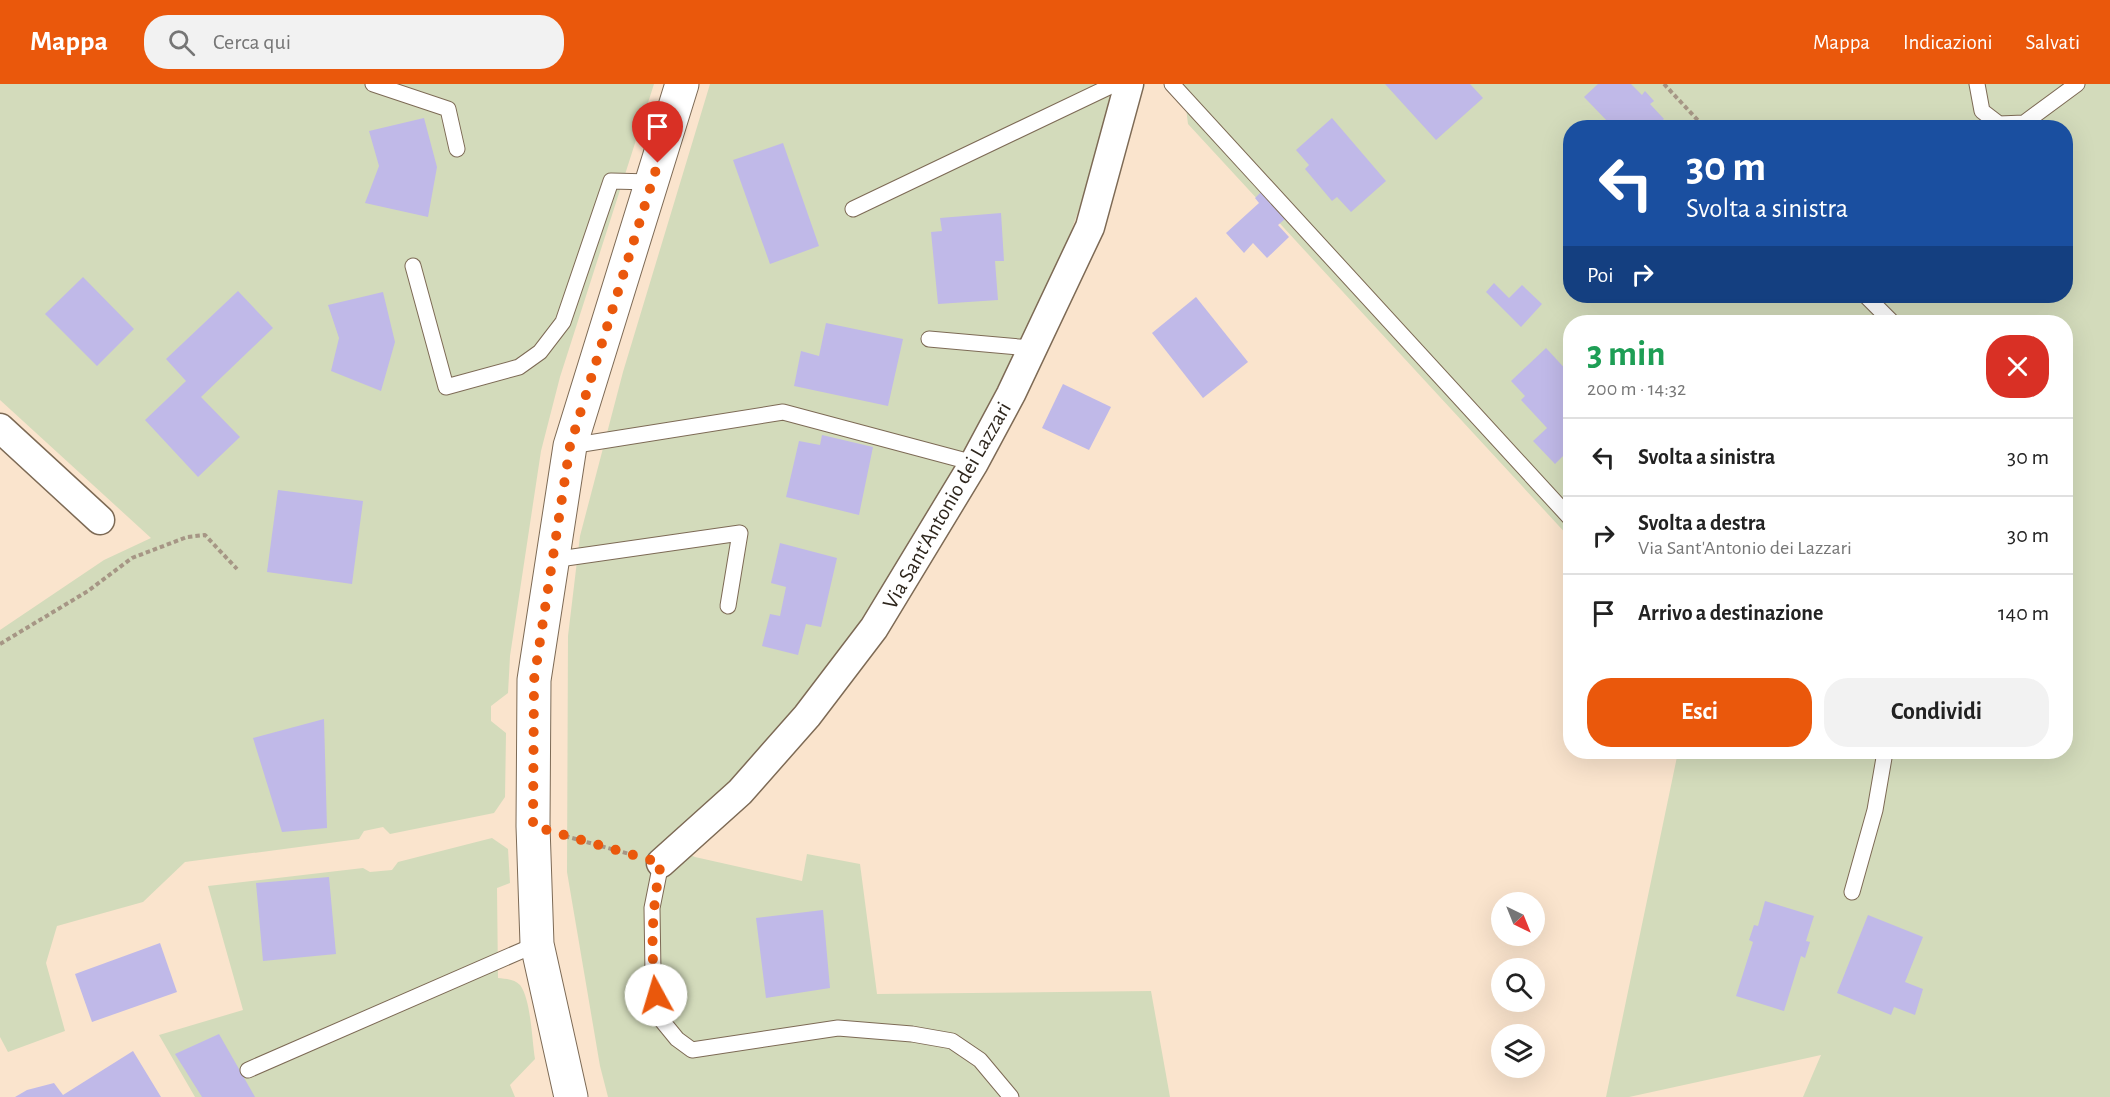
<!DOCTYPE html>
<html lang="it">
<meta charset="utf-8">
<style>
body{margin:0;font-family:"Alegreya Sans",sans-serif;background:#f2f2f2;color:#222;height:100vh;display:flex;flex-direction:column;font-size:22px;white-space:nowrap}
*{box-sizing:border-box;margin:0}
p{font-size:20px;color:#767676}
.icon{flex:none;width:33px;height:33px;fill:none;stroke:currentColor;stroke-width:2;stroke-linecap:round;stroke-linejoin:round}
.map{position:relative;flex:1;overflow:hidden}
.drawer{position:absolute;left:1563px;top:231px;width:510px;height:444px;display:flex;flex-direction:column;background:#fff;border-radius:24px;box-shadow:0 6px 24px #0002}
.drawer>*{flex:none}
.top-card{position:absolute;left:1563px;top:36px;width:510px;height:183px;border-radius:24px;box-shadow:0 6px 24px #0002;background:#1a4fa0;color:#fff;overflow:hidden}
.needle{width:39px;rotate:137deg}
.fabs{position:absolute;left:1491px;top:808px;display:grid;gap:12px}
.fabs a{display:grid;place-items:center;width:54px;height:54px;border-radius:50%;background:#fff;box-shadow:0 6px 24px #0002;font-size:30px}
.pin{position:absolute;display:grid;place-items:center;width:51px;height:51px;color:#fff;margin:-62px -26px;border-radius:50% 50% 50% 0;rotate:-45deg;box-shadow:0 0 6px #0007}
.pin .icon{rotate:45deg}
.me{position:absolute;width:66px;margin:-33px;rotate:354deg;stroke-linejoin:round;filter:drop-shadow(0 0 4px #0008)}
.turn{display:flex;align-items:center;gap:21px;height:126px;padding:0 24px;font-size:27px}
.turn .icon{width:78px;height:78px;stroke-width:2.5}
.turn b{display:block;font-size:42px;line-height:51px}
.then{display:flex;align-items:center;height:57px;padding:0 24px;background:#0003;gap:12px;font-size:22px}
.round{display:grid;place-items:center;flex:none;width:63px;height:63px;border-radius:24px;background:#f2f2f2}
.overview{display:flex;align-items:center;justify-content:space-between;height:102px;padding:0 24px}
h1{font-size:36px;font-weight:700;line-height:45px;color:#1e9e55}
.action{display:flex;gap:12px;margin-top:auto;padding:12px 24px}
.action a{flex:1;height:69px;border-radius:24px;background:#ea580c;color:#fff;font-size:24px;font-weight:700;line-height:69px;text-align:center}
.action a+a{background:#f2f2f2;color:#222}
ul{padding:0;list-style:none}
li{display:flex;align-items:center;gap:18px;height:78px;padding:0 24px;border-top:2px solid #e0e0e0}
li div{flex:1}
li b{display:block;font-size:22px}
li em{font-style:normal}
header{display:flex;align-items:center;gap:36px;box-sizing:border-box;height:84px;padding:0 30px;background:#ea580c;color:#fff}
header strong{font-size:28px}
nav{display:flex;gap:33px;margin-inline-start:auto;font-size:21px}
.search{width:420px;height:54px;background:#f2f2f2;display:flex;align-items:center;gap:15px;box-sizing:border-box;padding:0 21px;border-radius:24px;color:#767676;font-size:22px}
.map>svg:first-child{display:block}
.green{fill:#d3dbbb;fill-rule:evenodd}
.building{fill:#c0b9e8}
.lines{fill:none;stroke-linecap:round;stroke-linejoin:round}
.service-casing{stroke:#7d6a55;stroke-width:17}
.minor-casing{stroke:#7d6a55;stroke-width:31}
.tertiary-casing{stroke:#7d6a55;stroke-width:35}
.path{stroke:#a69685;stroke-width:4;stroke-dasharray:4.5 3;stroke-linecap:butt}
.service{stroke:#fff;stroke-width:15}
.minor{stroke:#fff;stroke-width:28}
.tertiary{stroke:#fff;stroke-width:33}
.route{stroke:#ea580c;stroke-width:10;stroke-dasharray:0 18}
.labels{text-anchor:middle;stroke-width:4.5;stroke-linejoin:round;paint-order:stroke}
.street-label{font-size:22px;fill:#2e261d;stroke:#fff}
</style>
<header>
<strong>Mappa</strong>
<div class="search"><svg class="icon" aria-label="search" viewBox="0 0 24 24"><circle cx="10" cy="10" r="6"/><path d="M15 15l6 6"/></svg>Cerca qui</div>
<nav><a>Mappa</a><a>Indicazioni</a><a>Salvati</a></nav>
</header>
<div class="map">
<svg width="2110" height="1013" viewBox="0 0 2110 1013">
<rect width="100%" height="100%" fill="#fae4cd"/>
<!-- green -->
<g class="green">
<polygon points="0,0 654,0 560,293 541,367 510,572 508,609 491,622 491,637 506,649 505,713 494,729 390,750 383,743 364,747 359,755 185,778 143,818 57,842 46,879 65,947 8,968 0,953 0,546 104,476 151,454 0,316"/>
<path d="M710,0h402c-13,71 -36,141 -65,207 -15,33 -33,65 -50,97 -41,79 -83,158 -133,232 -56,82 -126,155 -196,225l27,12 107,24 5,-27 53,10 17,130 274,-3 19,106h-562l-8,-31 -33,-194 1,-236 12,-100 43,-164z"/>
<path d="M1183,0h927v1013h-307l18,-42 -192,42h-23l72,-345h388v-430h-496v216l-382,-414zM1570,44h496v168h-496z"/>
<path d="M492,754l16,11 2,34 -13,5 1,90c8,1 16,1 22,7 11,14 12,56 15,74l-25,26 5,12h-320l-36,-62 84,-25 -35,-124 155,-18 7,4 22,-2 6,-8z"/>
</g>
<!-- building -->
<g class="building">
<polygon points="1385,0 1470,0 1483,14 1436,56"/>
<polygon points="1598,0 1631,0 1642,11 1645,7 1654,17 1650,20 1664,35 1654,44 1608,44 1610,40 1584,13"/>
<polygon points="424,34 437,83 428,133 365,119 379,82 369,47"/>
<polygon points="1332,34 1386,97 1351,128 1337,113 1332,117 1305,85 1309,81 1296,66"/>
<polygon points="783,59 819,162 770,180 733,76"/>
<polygon points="1261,108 1285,135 1278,141 1289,153 1267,174 1253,159 1244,169 1226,149 1259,119 1255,114"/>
<polygon points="1001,129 1004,177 995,177 998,216 938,220 931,148 942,147 940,134"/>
<polygon points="83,193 134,245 97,282 45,230"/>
<polygon points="1494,199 1509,214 1522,201 1542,220 1521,243 1486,208"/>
<polygon points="238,207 273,244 201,313 240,353 198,393 145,336 186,297 166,275"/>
<polygon points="383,208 395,258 381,307 331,287 339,254 328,221"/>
<polygon points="1196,213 1248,278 1203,314 1152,249"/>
<polygon points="826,239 903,255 888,322 794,302 801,267 819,272"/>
<polygon points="1546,264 1570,290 1570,365 1555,380 1533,357 1547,344 1521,316 1525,312 1511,297"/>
<polygon points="1063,300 1111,323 1089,366 1042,344"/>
<polygon points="822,351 873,363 859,431 786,413 799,357 820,361"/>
<polygon points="278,406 363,417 352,500 267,488"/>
<polygon points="780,459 837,474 821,543 806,540 798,571 762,562 770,530 780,532 786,503 771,499"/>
<polygon points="324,635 327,744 282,748 253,654"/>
<polygon points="329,793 336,870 263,877 256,799"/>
<polygon points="1765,817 1814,832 1806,857 1810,858 1805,874 1801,872 1784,927 1736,912 1753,858 1749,856 1754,841 1758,842"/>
<polygon points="823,826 830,904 766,914 756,834"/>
<polygon points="1868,831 1923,853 1905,898 1923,905 1915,931 1894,923 1891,931 1837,909"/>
<polygon points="160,859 177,908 92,938 75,890"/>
<polygon points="219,950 255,1013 202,1013 175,970"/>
<polygon points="133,967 161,1013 15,1013 27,1006 54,999 63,1011"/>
</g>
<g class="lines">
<defs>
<g id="service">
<polyline points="373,0 448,25 457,65"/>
<polyline points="1172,0 1570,434"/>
<polyline points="1977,0 1982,27 1999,40 2024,39 2077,0"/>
<polyline points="853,125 1115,0"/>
<polyline points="413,182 446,303 519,283 540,268 563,238 611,97 651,98"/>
<polyline points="1866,212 1892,238"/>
<polyline points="929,255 1031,264"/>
<polyline points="570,362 783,328 974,379"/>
<polyline points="552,476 740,449 728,522"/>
<polyline points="661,779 652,824 653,890 659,933 677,955 692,966 838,944 912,950 952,957 980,976 1011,1013"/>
<polyline points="1852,808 1875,726 1885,668"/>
<polyline points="248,986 537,860"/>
</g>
<g id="minor">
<polyline points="0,344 100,436"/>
<polyline points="661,779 740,708 807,632 874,544 974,379 1011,310 1090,143 1129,0"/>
</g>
<polyline id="tertiary" points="571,1013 537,860 533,742 534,596 570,362 682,0"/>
</defs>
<!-- service casing -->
<use href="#service" class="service-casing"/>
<!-- minor casing -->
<use href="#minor" class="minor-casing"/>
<!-- tertiary casing -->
<use href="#tertiary" class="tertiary-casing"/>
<!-- path -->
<g class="path">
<polyline points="1664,0 1705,44"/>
<polyline points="0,560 88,507 132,474 187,453 205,451 237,485"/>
<polyline points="565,752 633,771"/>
</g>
<!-- service -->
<use href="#service" class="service"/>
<!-- minor -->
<use href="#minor" class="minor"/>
<!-- tertiary -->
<use href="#tertiary" class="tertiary"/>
</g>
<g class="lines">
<!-- route -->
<path class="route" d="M656,911c-6,-45 -4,-88 5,-132l-128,-37 1,-146 36,-234 88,-283"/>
</g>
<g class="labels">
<!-- street labels -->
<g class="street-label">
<text transform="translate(946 421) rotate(-60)" y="8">Via Sant'Antonio dei Lazzari</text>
</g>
</g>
</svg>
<div class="fabs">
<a><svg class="needle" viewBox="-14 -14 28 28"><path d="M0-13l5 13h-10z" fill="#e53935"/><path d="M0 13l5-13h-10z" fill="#767676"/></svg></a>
<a><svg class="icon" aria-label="search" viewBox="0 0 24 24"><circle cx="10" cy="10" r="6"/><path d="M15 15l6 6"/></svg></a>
<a><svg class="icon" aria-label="layers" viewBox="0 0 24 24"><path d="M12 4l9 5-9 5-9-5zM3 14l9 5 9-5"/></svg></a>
</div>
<div class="pin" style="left:658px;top:79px;background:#d93025"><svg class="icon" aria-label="arrive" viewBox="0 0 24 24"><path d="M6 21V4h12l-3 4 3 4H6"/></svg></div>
<svg class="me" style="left:656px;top:911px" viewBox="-20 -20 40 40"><circle r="19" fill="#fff"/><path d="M0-13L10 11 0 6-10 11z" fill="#ea580c"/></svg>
<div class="top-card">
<div class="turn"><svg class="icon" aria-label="left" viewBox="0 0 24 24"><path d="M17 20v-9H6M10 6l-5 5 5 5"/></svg><div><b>30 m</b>Svolta a sinistra</div></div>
<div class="then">Poi<svg class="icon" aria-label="right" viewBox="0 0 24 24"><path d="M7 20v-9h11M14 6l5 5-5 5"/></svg></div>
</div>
<section class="drawer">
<div class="overview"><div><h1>3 min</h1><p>200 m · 14:32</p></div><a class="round" style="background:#d93025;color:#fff"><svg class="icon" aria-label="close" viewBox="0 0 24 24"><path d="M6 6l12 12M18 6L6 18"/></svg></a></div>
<ul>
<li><svg class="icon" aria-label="left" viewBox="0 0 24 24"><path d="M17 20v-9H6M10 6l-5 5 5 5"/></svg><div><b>Svolta a sinistra</b></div><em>30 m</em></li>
<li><svg class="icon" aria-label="right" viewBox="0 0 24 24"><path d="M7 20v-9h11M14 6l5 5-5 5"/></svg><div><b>Svolta a destra</b><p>Via Sant'Antonio dei Lazzari</p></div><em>30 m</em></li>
<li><svg class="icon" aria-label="arrive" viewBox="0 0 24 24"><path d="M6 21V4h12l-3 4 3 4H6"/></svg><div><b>Arrivo a destinazione</b></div><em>140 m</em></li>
</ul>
<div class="action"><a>Esci</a><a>Condividi</a></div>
</section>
</div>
